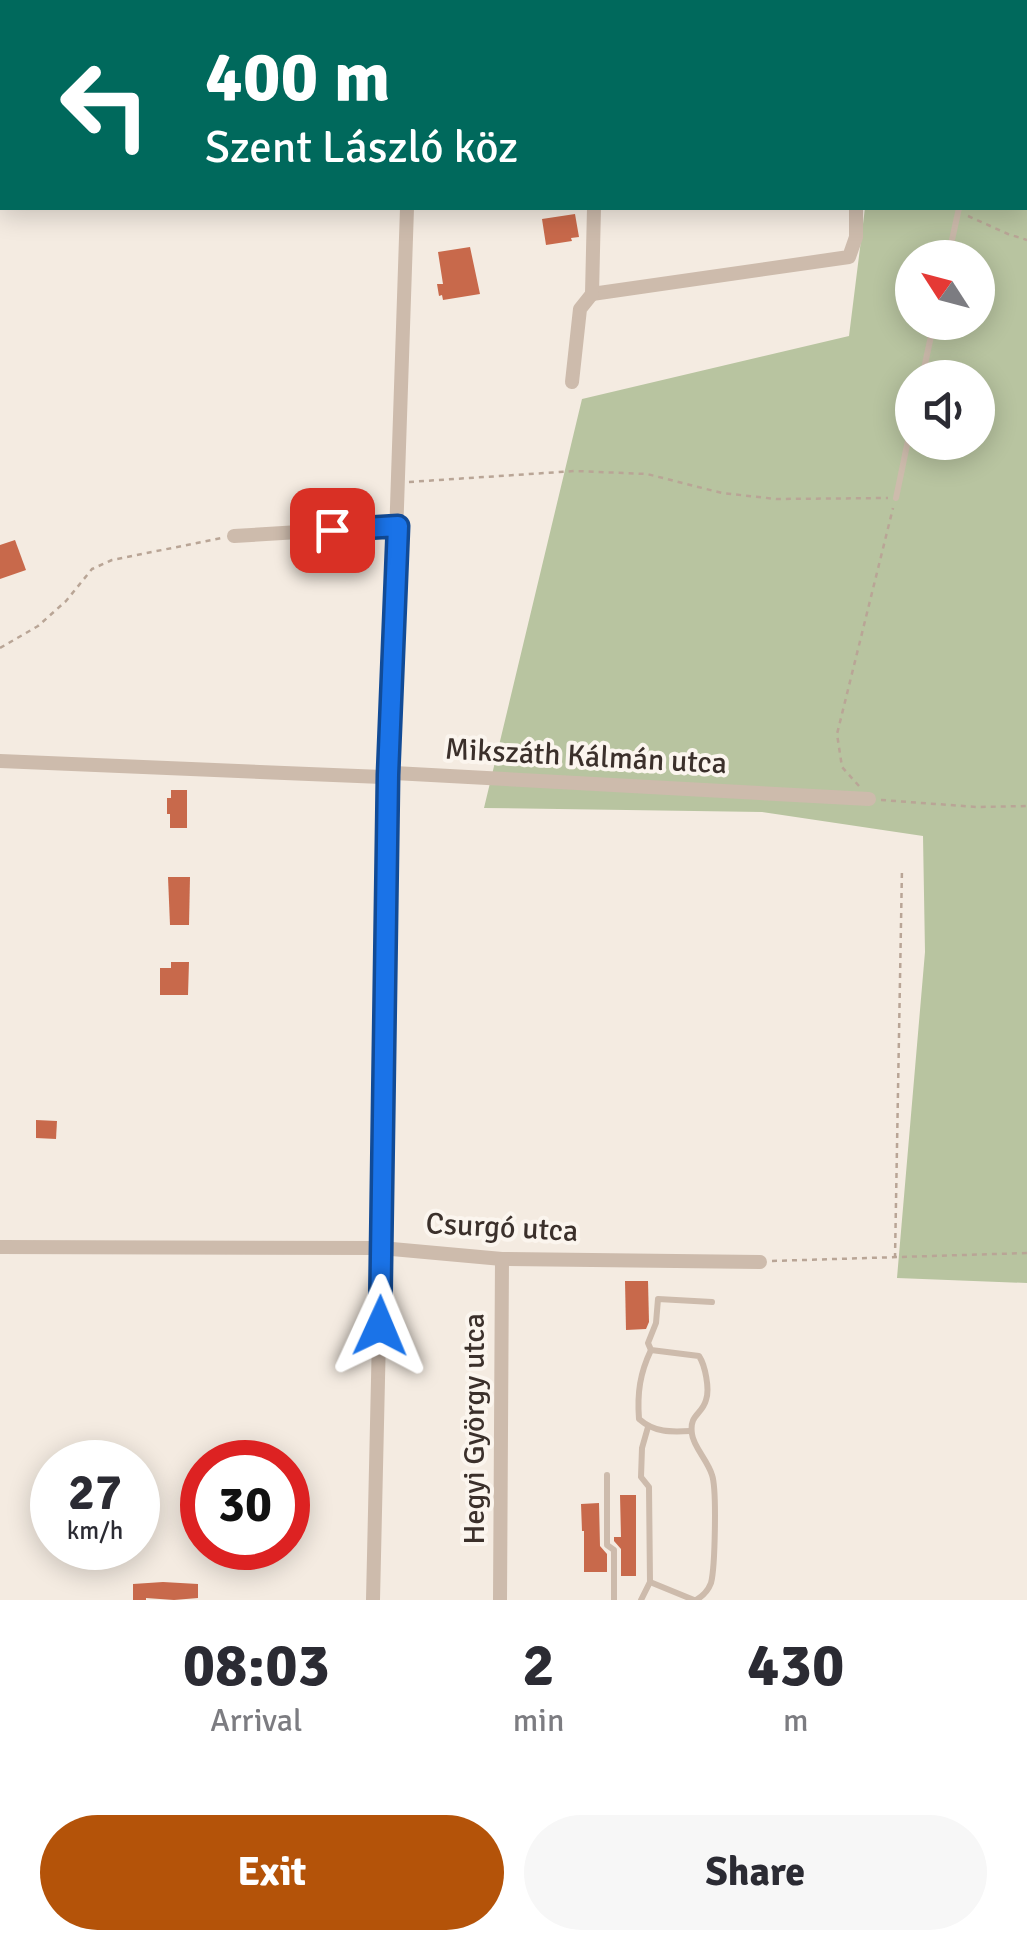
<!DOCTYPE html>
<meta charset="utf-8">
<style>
body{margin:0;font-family:Signika,sans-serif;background:#f7f7f7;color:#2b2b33;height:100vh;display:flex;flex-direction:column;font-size:38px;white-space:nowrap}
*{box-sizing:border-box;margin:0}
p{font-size:32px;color:#7c7c81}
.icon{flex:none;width:55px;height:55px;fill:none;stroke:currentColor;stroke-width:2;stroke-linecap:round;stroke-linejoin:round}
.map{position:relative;height:1600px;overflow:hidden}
.panel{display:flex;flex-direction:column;background:#fff;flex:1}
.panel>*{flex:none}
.top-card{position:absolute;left:0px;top:0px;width:1028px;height:210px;box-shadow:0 5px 25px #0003;background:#00695c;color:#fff;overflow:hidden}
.needle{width:65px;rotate:306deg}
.controls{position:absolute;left:895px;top:240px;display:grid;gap:20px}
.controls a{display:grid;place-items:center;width:100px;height:100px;border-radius:50%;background:#fff;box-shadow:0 5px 25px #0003;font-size:50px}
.speed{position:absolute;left:30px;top:1440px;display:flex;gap:20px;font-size:50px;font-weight:700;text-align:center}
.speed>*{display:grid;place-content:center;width:130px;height:130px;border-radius:50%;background:#fff;box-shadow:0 5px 25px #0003;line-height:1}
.speed small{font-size:25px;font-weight:400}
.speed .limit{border:15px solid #d22;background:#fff;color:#111}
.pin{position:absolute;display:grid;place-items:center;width:85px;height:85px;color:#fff;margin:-42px;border-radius:20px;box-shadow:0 5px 15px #0006}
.me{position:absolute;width:110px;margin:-55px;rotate:1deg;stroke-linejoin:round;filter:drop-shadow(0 0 8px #0008)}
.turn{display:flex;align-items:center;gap:35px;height:210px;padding:0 40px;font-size:45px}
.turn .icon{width:130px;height:130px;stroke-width:2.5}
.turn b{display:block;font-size:70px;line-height:85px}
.eta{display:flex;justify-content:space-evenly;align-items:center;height:170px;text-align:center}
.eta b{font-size:60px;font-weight:800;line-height:70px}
.cta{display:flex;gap:20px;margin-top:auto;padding:20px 40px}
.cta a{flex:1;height:115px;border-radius:60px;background:#b45309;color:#fff;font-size:40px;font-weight:800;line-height:115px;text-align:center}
.cta a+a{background:#f7f7f7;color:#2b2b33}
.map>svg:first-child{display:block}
.green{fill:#b8c4a0;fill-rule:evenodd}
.building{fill:#c8694b}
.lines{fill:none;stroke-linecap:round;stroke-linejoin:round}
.path{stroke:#b9a596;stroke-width:2.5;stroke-dasharray:5 5;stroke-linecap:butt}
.lane{stroke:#cdbbac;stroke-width:6}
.street{stroke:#cdbbac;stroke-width:14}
.route-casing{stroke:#114b97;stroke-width:25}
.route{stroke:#1a73e8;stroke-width:18}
.labels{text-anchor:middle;stroke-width:8;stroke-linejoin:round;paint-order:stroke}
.street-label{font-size:30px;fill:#3b302b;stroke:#fbf5ee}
</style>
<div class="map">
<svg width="1027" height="1600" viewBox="0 0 1027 1600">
<rect width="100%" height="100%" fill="#f4ebe1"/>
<!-- green -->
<path class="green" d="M1027,102v1181l-130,-5 28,-326 -2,-116 -161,-24 -278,-4 98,-409 267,-63 16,-128h160v-105zM912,258h66v64h-66zM912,378h66v64h-66z"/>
<!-- building -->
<g class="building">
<polygon points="575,214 579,237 571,238 572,241 546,245 542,219"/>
<polygon points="470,247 480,294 443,300 442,295 439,296 437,284 443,284 438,252"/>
<polygon points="15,540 26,570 0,579 0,545"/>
<polygon points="171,790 187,790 187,828 170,828 170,814 167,814 167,798 171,798"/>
<polygon points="168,877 190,877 189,925 170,925"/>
<polygon points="171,962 189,962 188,995 160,995 160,968 171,968"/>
<polygon points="36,1120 57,1121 56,1139 36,1138"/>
<polygon points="625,1281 648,1281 649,1322 646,1329 626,1330"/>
<polygon points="620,1495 636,1495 636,1576 621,1576 621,1549 614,1541 614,1537 621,1537"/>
<polygon points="599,1503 600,1546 607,1554 607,1572 584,1572 584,1531 582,1531 581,1504"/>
<polygon points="163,1582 198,1584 198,1598 174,1600 146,1598 146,1600 133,1600 133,1584"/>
</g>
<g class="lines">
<!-- path -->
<g class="path">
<polyline points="1025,140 1027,138"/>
<polyline points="968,216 1008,234 1027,240"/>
<polyline points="409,482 575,471 647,474 722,493 776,499 888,498"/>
<polyline points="0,648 38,626 66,601 92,569 112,560 222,538"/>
<polyline points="859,786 842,767 837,734 893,508"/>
<polyline points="881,800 977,807 1027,806"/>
<polyline points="895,1258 902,868"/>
<polyline points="772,1261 1027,1253"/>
</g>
<!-- lane -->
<g class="lane">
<polyline points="948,258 959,208"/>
<polyline points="922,378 934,322"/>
<polyline points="896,498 912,421"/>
<path d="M651,1350c-11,23 -14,43 -12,69 16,14 32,13 52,12"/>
<polyline points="607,1475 607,1545 614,1550 614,1600"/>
<polyline points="650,1582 694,1600"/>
<polyline points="641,1600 650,1582 649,1487 641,1477 642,1448 648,1427"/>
<path d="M696,1600c7,-4 12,-9 15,-17 4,-15 6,-94 1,-108 -4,-14 -19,-29 -20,-41 -3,-20 10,-19 14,-34 4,-11 -1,-35 -7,-44l-48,-6 -3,-7 8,-20 2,-24 54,3"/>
</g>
<!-- street -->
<g class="street">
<polyline points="395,0 396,2"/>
<polyline points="1025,20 1027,19"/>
<polyline points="0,178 2,177"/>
<polyline points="594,208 592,294 849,257 856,237 856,208"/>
<polyline points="572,382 580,309 592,294"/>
<polyline points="234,536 397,526"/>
<polyline points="0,761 382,777 394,773 869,799"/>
<polyline points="0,1247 381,1248 502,1259 760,1262"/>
<polyline points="373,1600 381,1248 388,775 407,208"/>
<polyline points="500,1600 502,1259"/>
</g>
</g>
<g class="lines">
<defs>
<polyline id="route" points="332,530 398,526 388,775 380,1326"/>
</defs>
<!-- route casing -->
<use href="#route" class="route-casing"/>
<!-- route -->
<use href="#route" class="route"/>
</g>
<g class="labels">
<!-- street labels -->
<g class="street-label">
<text transform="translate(586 756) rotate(3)" y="10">Mikszáth Kálmán utca</text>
<text transform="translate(502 1227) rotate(3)" y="10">Csurgó utca</text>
<text transform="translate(474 1429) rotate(-90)" y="10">Hegyi György utca</text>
</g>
</g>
</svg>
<div class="controls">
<a><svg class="needle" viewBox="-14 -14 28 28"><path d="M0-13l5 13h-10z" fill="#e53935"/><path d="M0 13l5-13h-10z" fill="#7c7c81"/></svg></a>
<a><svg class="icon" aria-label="sound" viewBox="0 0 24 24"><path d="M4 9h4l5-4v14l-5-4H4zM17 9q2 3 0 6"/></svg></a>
</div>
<div class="speed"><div>27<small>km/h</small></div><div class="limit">30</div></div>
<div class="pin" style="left:332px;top:530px;background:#d93025"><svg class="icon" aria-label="arrive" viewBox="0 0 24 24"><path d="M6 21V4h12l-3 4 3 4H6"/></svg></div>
<svg class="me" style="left:380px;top:1326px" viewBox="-20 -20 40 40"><path d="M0-17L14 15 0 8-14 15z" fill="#1a73e8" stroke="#fff" stroke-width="4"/></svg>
<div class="top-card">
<div class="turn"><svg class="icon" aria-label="left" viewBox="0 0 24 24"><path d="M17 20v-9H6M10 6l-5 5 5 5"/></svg><div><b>400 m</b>Szent László köz</div></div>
</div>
</div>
<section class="panel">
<div class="eta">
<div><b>08:03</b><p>Arrival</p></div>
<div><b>2</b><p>min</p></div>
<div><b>430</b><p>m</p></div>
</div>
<div class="cta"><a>Exit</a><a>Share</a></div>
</section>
